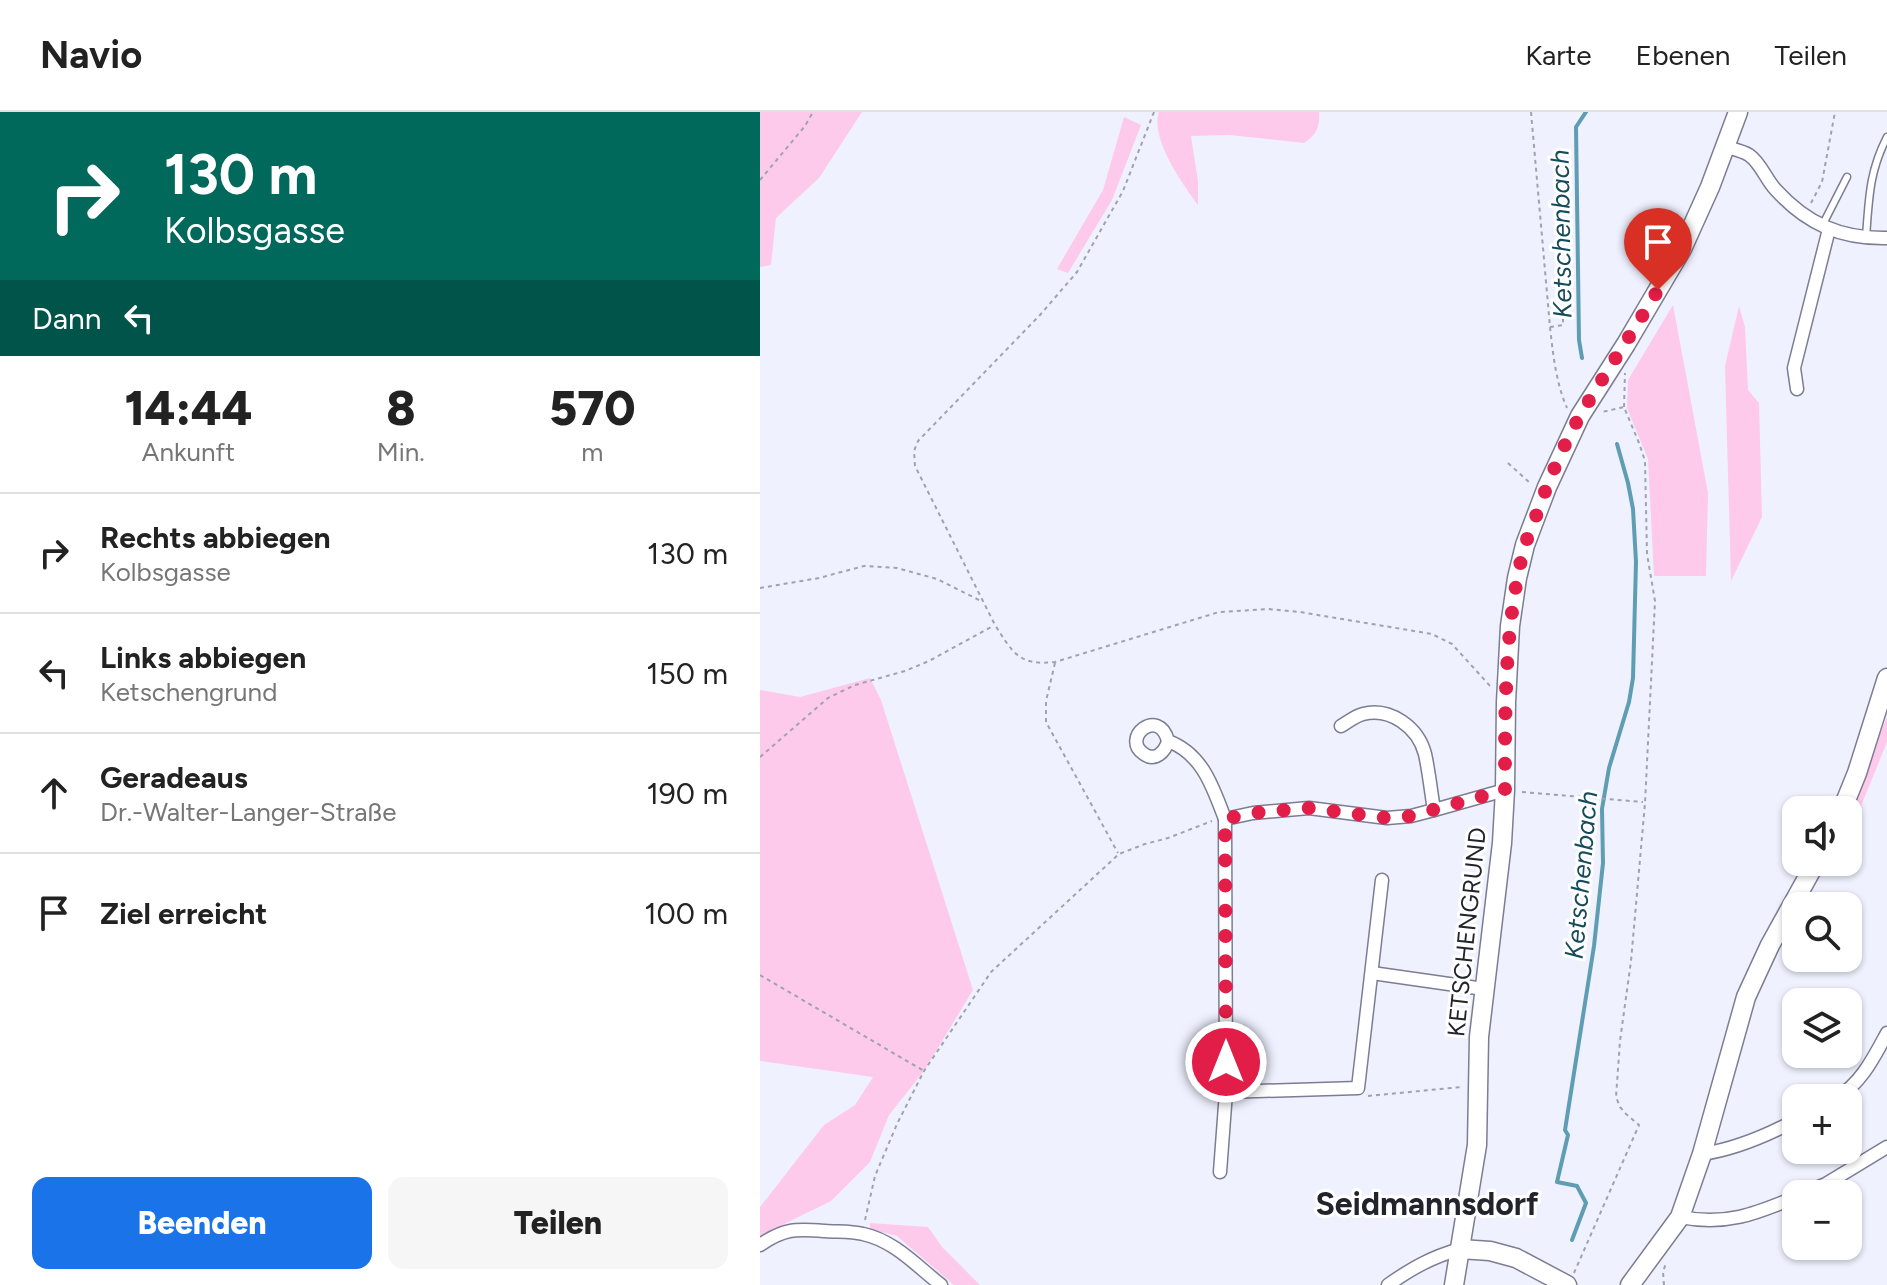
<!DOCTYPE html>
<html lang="de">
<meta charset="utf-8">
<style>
body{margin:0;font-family:Figtree,sans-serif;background:#f6f6f6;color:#222;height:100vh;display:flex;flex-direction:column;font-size:30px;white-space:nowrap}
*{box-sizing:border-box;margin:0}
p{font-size:26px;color:#767676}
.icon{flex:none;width:44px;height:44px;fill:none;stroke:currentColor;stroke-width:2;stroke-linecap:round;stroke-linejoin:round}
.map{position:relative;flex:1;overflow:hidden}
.panel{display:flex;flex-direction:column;background:#fff;width:760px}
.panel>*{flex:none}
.hud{background:#00695c;color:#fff;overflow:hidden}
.tools{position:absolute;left:1022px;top:684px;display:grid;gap:16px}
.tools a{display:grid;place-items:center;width:80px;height:80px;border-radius:16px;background:#fff;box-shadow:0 2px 6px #0004;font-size:40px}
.pin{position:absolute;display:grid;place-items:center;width:68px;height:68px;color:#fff;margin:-82px -34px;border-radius:50% 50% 50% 0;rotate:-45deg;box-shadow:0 0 8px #0007}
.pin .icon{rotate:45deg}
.me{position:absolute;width:88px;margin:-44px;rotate:0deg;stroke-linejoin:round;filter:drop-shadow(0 0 6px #0008)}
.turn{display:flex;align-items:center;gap:28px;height:168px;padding:0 32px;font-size:36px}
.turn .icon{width:104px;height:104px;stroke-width:2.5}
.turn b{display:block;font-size:56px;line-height:68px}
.then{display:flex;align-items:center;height:76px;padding:0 32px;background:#0003;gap:16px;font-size:30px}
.eta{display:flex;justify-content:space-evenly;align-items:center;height:136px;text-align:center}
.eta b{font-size:48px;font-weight:800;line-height:56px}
.action{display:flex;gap:16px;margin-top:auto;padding:16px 32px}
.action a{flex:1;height:92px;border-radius:16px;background:#1a73e8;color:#fff;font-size:32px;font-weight:800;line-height:92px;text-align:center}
.action a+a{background:#f6f6f6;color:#222}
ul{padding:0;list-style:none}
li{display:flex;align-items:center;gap:24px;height:120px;padding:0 32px;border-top:2px solid #e0e0e0}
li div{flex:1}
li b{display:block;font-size:30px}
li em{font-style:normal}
header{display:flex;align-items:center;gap:48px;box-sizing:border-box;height:112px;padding:0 40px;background:#fff;border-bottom:2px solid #e0e0e0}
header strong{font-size:38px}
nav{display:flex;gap:44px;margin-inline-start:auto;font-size:28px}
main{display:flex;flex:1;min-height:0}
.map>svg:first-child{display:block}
.green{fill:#fdcaec}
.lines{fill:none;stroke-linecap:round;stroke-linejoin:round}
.stream{stroke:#5e9db2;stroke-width:4}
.lane-casing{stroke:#7b7d92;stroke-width:9}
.street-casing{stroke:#7b7d92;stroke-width:15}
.secondary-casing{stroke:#7b7d92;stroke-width:21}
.path{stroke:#a0a2ae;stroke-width:2;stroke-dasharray:4 4;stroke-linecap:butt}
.lane{stroke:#fff;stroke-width:6}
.street{stroke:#fff;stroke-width:12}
.secondary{stroke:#fff;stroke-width:18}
.route{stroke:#e11d48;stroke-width:14;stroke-dasharray:0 25.2}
.labels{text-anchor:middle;stroke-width:6;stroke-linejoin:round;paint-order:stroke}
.street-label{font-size:24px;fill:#22232b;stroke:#fff}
.water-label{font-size:26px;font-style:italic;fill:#154b5b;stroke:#fff}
.district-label{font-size:32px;font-weight:bold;fill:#22232b;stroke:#fff}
</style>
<header>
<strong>Navio</strong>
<nav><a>Karte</a><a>Ebenen</a><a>Teilen</a></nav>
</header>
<main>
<section class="panel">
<div class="hud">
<div class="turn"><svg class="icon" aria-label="right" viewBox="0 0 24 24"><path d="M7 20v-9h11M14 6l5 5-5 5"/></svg><div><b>130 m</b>Kolbsgasse</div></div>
<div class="then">Dann<svg class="icon" aria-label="left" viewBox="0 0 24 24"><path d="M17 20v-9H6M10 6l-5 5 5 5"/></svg></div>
</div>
<div class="eta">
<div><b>14:44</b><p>Ankunft</p></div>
<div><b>8</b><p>Min.</p></div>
<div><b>570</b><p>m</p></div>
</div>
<ul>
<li><svg class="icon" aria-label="right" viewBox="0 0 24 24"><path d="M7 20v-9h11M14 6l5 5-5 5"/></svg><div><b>Rechts abbiegen</b><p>Kolbsgasse</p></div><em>130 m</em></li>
<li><svg class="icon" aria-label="left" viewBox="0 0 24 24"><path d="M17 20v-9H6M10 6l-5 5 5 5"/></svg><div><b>Links abbiegen</b><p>Ketschengrund</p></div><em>150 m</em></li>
<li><svg class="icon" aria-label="ahead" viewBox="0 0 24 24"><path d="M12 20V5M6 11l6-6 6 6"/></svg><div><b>Geradeaus</b><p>Dr.-Walter-Langer-Straße</p></div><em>190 m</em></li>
<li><svg class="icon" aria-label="arrive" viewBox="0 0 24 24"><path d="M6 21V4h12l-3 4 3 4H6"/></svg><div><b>Ziel erreicht</b></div><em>100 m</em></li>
</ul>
<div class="action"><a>Beenden</a><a>Teilen</a></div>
</section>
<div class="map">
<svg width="1127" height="1173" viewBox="0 0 1127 1173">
<rect width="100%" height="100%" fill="#eff1ff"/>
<!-- green -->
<g class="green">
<polygon points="0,0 102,0 59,66 16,106 11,153 0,155"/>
<path d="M399,0h160c1,15 -2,22 -15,31l-75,-8 -38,1 7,45v24c-16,-21 -48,-67 -39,-93z"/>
<polygon points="364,5 381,13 352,88 308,161 297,157 343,78"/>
<polygon points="913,193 948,381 946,464 894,464 888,347 867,296 868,268"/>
<polygon points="979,194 985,215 988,278 999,291 1002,405 971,469 965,254"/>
<polygon points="110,566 121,588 213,878 164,959 129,1003 110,1050 71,1089 0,1124 0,1095 64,1013 95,993 113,965 0,949 0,578 40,585"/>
<polygon points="1127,605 1127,630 1088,726 1088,698"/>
<polygon points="110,1111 168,1115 182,1135 220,1173 194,1173 137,1124 110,1117"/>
</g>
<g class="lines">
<!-- stream -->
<g class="stream">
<polyline points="822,246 819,228 816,15 826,0"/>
<polyline points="812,1128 826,1091 817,1074 797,1070 808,1023 805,1018 834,834 843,751 842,697 849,656 869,590 873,566 876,450 873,397 868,371 857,332"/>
</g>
<defs>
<g id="lane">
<polyline points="1062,114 1087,65"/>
<path d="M1106,125c3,-38 3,-65 21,-100"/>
</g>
<g id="street">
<path d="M966,35c7,2 17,4 23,8 12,8 17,25 27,35 31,34 65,49 111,48"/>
<polyline points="1037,277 1034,256 1069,117"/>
<path d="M581,614c7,-4 14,-10 22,-12 27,-7 55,13 62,40 4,18 6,38 9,56l71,-20"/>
<path d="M408,629c-3,11 -13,21 -24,13 -24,-16 15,-48 24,-13 35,13 45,47 57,78l28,-6 56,-5 78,10 24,-2 23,-6"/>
<polyline points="612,861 724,877"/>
<polyline points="466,980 598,976 622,768"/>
<path d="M1076,986c25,-14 38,-41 51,-65"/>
<path d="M942,1042c34,-5 64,-18 94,-34"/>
<polyline points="460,1060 466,980 465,707"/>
<polyline points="1042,1082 1066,1072 1127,1035"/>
<path d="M920,1105c46,9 75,-3 116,-20"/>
<path d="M0,1133c25,-17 36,-16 65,-14 12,1 26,0 38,3 30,6 54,32 78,51"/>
<path d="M628,1173c24,-17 44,-28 72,-36"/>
</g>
<g id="secondary">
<polyline points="1082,698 1097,661 1127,566"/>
<polyline points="700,1137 730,1139 756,1146 807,1173"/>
<polyline points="694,1173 717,1033 719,925 742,731 745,678 746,590 750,514 757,466 765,433 787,375 820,304 866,232 922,137 950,75 978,0"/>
<polyline points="870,1173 920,1105 942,1042 986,885 1010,833 1056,750"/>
</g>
</defs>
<!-- lane casing -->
<use href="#lane" class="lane-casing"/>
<!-- street casing -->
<use href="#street" class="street-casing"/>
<!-- secondary casing -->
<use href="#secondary" class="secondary-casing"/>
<!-- path -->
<g class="path">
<path d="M394,0l-31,79 -46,81 -37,43 -122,126 -4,10 1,15 80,159c18,28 24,41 60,37l164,-50 49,-3 32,3 132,22 20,10 39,43"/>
<path d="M771,0l19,215c3,27 6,56 17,81"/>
<polyline points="0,68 45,14 53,0"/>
<polyline points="1051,91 1062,70 1075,0"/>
<polyline points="790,215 803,213 803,204"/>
<polyline points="864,295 865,261"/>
<polyline points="748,351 770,371"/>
<polyline points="0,476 59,466 104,454 137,456 177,467 221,489"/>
<polyline points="295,551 286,589 286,610 358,741"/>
<polyline points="0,645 68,586 95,573 145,559 169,549 233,514"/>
<polyline points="762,680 883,690"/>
<polyline points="0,863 164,959"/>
<polyline points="608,984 701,975"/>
<polyline points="105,1108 115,1064 137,1012 164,959 231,860 359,742 385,732 408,726 452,709"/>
<polyline points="814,1161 879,1013 866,1002 860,995 856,985 860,929 871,849 885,691 895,489 887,442 885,349 879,331 864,295 842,300"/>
<polyline points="904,1173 903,1160 906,1151"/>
</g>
<!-- lane -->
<use href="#lane" class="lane"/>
<!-- street -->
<use href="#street" class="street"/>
<!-- secondary -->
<use href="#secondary" class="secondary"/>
</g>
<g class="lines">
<!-- route -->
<path class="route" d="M466,950l-1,-243 28,-6 56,-5 78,10 24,-2 94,-26c0,-80 -1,-163 19,-242 4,-13 10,-26 15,-40 11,-31 25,-64 42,-94 25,-42 52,-82 77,-124"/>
</g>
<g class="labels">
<!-- street labels -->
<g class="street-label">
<text transform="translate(707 820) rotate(-84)" y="8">KETSCHENGRUND</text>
</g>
<!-- water labels -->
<g class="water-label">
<text transform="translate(801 122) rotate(-91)" y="9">Ketschenbach</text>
<text transform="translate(821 763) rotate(-85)" y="9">Ketschenbach</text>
</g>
<!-- district labels -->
<g class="district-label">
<text x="667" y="1103">Seidmannsdorf</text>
</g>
</g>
</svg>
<div class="tools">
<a><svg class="icon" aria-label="sound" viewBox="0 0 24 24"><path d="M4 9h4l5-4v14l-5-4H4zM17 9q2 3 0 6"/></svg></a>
<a><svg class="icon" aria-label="search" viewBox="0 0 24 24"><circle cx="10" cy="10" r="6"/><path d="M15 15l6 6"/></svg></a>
<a><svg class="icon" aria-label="layers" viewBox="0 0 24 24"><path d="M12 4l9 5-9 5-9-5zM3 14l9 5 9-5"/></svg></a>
<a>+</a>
<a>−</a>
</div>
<div class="pin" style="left:898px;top:178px;background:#d93025"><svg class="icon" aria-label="arrive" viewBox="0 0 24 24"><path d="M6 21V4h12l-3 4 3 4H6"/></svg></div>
<svg class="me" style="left:466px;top:950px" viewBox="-20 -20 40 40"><circle r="17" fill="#e11d48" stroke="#fff" stroke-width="3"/><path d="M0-11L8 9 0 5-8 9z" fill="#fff"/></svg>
</div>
</main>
